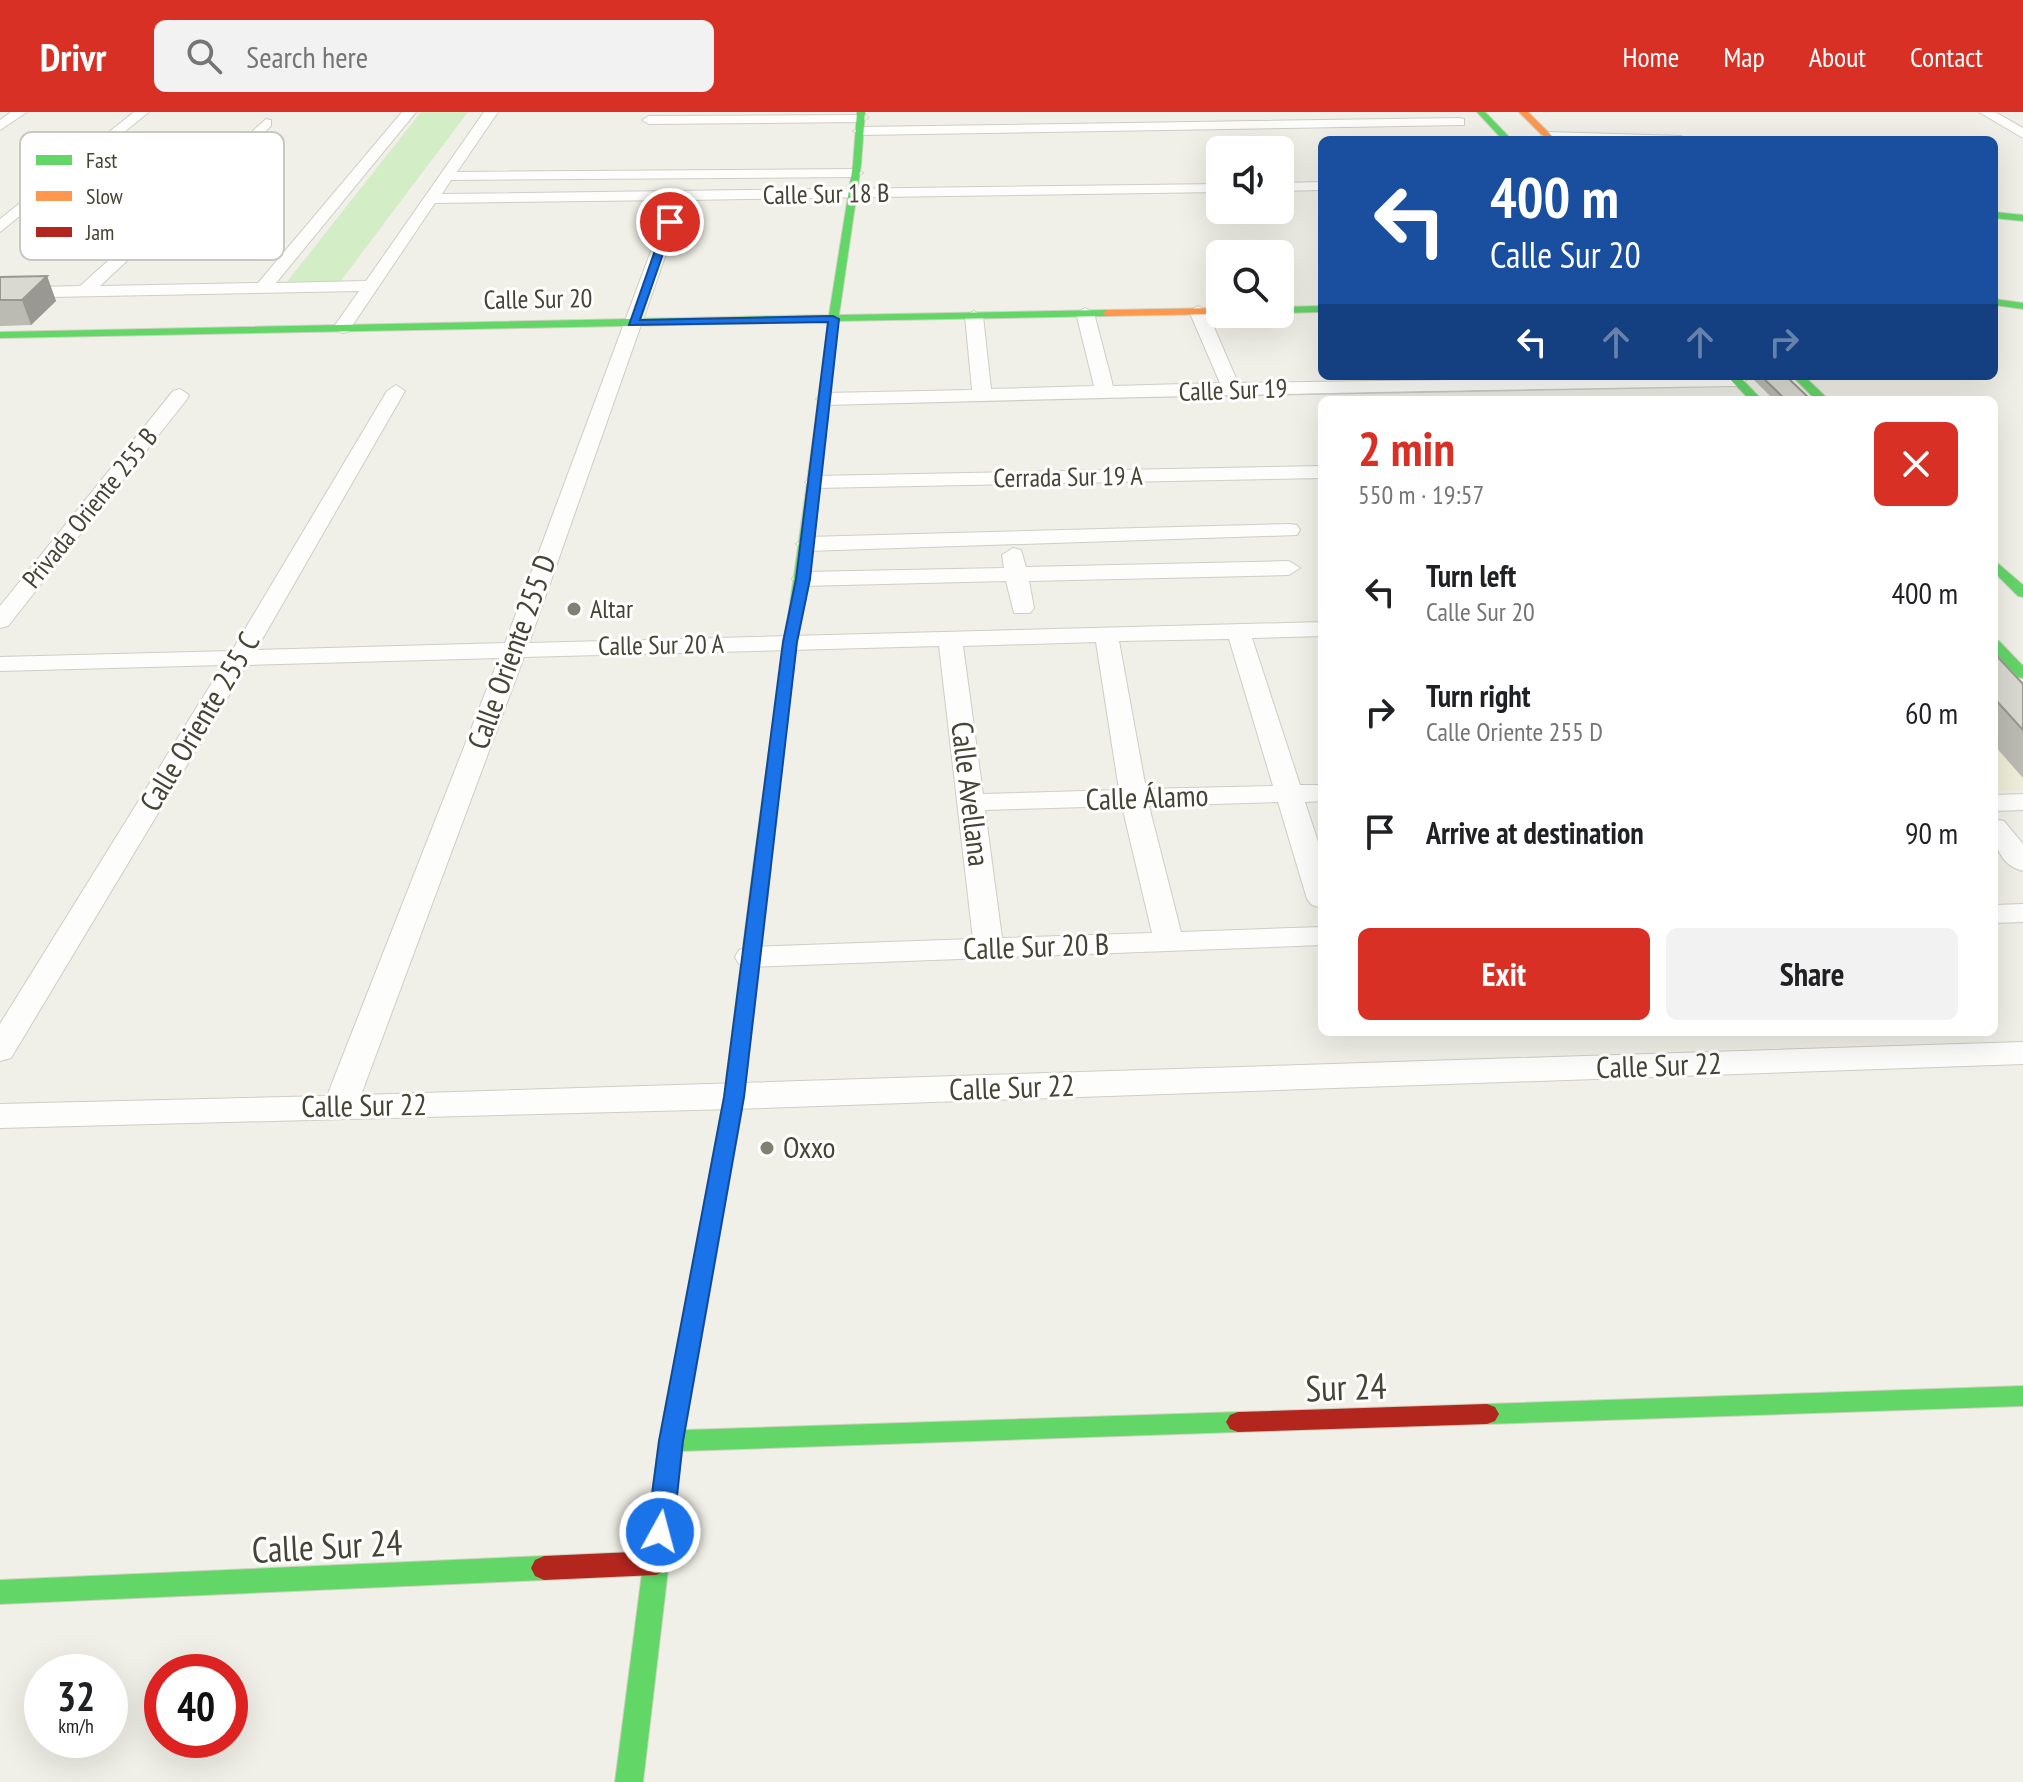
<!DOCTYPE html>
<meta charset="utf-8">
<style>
body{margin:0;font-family:"PT Sans Narrow",sans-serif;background:#f2f2f2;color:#202124;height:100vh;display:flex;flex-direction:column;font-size:30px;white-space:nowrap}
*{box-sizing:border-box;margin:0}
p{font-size:26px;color:#757577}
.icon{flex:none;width:44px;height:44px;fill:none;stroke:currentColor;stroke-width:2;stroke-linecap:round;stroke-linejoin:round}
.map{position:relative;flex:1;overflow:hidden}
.details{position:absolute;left:1318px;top:284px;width:680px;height:640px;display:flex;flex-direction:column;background:#fff;border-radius:12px;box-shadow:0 8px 32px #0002}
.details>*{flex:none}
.hud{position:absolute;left:1318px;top:24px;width:680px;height:244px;border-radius:12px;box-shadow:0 8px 32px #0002;background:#1a4fa0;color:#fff;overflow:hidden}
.controls{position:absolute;left:1206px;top:24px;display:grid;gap:16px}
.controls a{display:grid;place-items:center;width:88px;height:88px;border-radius:12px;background:#fff;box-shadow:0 8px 32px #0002;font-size:40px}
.speed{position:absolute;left:24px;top:1542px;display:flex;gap:16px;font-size:40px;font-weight:700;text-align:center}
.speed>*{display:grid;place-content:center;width:104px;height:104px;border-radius:50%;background:#fff;box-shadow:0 8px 32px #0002;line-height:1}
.speed small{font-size:20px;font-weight:400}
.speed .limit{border:12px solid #d22;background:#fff;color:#111}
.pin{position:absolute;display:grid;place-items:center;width:68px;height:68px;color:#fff;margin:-34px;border:4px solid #fff;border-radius:50%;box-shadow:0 2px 8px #0007}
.me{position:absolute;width:88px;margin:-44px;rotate:7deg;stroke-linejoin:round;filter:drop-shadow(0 0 6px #0008)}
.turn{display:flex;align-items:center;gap:28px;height:168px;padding:0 40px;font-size:36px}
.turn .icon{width:104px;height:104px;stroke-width:2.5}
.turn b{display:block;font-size:56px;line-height:68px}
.lanes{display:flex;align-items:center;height:76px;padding:0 40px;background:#0003;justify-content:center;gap:40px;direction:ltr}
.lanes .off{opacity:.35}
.round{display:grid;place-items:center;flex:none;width:84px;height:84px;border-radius:12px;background:#f2f2f2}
.headline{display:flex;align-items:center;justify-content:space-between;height:136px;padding:0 40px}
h1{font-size:48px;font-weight:700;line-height:60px;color:#d93025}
.action{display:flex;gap:16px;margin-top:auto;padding:16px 40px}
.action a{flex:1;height:92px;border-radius:12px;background:#d93025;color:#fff;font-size:32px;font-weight:700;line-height:92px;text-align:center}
.action a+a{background:#f2f2f2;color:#202124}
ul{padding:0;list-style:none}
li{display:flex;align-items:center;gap:24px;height:120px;padding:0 40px}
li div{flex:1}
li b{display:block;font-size:30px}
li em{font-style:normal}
header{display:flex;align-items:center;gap:48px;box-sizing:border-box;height:112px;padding:0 40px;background:#d93025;color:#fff}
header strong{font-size:38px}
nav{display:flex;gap:44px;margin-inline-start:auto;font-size:28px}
.search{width:560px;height:72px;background:#f2f2f2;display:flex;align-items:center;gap:20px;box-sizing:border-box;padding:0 28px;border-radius:12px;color:#757577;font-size:30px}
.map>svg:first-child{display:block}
.education{fill:#eeeeda}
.green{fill:#d3edc6}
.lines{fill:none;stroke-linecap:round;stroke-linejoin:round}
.street-casing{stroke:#cecec6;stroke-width:2}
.fast-casing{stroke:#d1d1c0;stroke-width:2}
.slow-casing{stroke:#d1d1c0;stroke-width:2}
.jam-casing{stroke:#d1d1c0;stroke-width:2}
.street{fill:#fdfdfc;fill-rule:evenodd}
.fast{fill:#63d668;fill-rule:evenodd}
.slow{fill:#ff974d;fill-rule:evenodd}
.jam{fill:#b3261e;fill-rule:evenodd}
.wall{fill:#bbbbb4}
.shaded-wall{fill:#999892}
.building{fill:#dad9d1;stroke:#999892;stroke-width:2}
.route{fill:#1a73e8;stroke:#114b97;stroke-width:2}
.poi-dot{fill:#828073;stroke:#fff;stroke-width:3}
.labels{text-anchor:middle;stroke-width:6;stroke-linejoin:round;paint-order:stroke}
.far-street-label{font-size:26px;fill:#464434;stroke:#fff}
.far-poi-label{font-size:26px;fill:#464434;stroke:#fff;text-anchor:start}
.street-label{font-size:30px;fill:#464434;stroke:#fff}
.poi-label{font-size:30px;fill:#464434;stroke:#fff;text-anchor:start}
.near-street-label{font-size:36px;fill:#464434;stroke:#fff}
.key{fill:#fff;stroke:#c8c7c2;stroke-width:2}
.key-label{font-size:22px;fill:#464434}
</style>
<header>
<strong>Drivr</strong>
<div class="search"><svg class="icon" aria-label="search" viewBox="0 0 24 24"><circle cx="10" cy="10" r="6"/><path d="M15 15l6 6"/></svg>Search here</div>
<nav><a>Home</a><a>Map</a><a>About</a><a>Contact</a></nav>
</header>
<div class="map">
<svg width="2023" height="1670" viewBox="0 0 2023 1670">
<rect width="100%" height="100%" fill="#f0f0e8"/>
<!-- education -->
<polygon class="education" points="1994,587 2023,598 2023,678 1994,679"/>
<!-- green -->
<polygon class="green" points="421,0 468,0 340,170 286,171"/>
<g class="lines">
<defs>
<g id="street">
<polygon points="11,0 27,0 0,18 0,8"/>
<polygon points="134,0 149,0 0,120 0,107"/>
<path d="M402,0h14l-140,171 90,-2 118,-169h14l-41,60 399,-3 7,4 -7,4 -405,3 -9,14 778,-10v8l-535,8 -156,443 793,-21v14l-70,2 48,147h22v16l-17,1 17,52v54l-10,-3 -5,-6 -29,-97 -129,4 32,126 141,-5v18l-572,22 -11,-3 -4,-7 4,-7 11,-3 223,-8 -34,-293 -415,11 -163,438 1662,-53v22l-1289,45 -734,19v-24l327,-8 172,-438 -252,7 -236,393 -11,3v-37l223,-359 -223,6v-14l232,-6 155,-260 9,-6 9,6 -149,259 249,-7 165,-443 -235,3 -87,129 -6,1 -9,-5 26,-37 -359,7v-10l80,-2 186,-167 5,1v6l-171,160 158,-3zM1229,527l44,147 -127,3 -27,-148zM1096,530l23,148 -136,4 -20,-148zM1122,694l30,127 -150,5 -17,-128z"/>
<polygon points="1979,0 1995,0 2023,16 2023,26"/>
<polygon points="866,3 868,6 861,10 649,12 642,8 649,4"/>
<polygon points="1459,6 1464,7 1464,13 860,23 853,19 860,15"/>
<polygon points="1548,20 1681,24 1688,28 1543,27 1541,24"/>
<polygon points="1322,70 1322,78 1280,79 1280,71"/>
<path d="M1198,194l9,5 31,72 505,-7 3,4 -9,6c-305,4 -608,11 -912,19l-9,-6 9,-6 147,-3 -7,-74 9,-5 9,5 8,73 103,-3 -18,-73 9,-5 9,5 19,73 107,-3 -31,-72z"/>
<polygon points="180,277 189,283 187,287 8,514 0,516 0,494 173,279"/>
<polygon points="1322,354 1322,366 815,376 805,370 815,364"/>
<polygon points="1289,412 1297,413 1300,418 1297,423 807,439 796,432 807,425"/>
<polygon points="1013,436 1021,438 1026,455 1289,449 1300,456 1289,463 1029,469 1034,496 1030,501 1014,501 1006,469 803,474 795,472 792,467 795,462 803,460 1004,456 1002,443"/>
<polygon points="2023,682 2023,698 1994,699 1994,683"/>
<path d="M1994,707l10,2 19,23v27c-26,-7 -29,-29 -29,-52z"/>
<polygon points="2023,792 2023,810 1994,811 1994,793"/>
</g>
<g id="fast">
<path d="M857,0h8l-4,53 -22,150 268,-5 5,3 -5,3 -269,5 -22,202 -19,119 -29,230h-12l-3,-4c24,-182 53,-364 75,-546l-828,16v-6l829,-17 24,-150z"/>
<polygon points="1477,0 1485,0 1512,28 1503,28"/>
<polygon points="1994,100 2023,103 2023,109 1994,106"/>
<polygon points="1994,187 2023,191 2023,197 1994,193"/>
<polygon points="1322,194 1322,200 1280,201 1280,195"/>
<polygon points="1727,264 1739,264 1762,288 1750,288"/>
<polygon points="1792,264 1804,264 1829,288 1816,288"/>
<polygon points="1994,448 2023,473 2023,485 2018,484 1994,460"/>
<polygon points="1994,528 1999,529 2023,554 2023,566 2018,565 1994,540"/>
<polygon points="697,1181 705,1184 708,1190 685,1318 1238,1300 1246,1303 1250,1310 1246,1317 1238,1320 682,1339 643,1670 615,1670 659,1329 686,1190 689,1184"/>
<polygon points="2023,1274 2023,1294 1487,1312 1479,1309 1475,1302 1479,1295 1487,1292"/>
<polygon points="544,1444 553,1448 557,1456 553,1464 544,1468 0,1492 0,1468"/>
</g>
<g id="slow">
<polygon points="1519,0 1528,0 1556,28 1547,28"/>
<polygon points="1220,196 1220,202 1107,204 1102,201 1107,198"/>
<polygon points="762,751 771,756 744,985 708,1190 705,1196 697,1199 689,1196 686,1190 724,985 753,756"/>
</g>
<g id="jam">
<polygon points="1487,1292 1495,1295 1499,1302 1495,1309 1487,1312 1238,1320 1230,1317 1226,1310 1230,1303 1238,1300"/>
<polygon points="656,1439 665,1443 669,1451 665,1459 656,1463 544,1468 535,1464 531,1456 535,1448 544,1444"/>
</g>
</defs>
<!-- street casing -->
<use href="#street" class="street-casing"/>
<!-- fast casing -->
<use href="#fast" class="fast-casing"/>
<!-- slow casing -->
<use href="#slow" class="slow-casing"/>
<!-- jam casing -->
<use href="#jam" class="jam-casing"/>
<!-- street -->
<use href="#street" class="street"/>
<!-- fast -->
<use href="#fast" class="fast"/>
<!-- slow -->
<use href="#slow" class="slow"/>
<!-- jam -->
<use href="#jam" class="jam"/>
</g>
<!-- wall -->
<g class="wall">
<polygon points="47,164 56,189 31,213 0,214 0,165"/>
<polygon points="1750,264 1786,264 1811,288 1774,288"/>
<polygon points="1994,541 2023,572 2023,666 1994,633"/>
</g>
<!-- shaded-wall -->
<polygon class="shaded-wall" points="47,164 56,189 31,213 22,188"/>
<!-- building -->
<g class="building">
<polygon points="47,164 22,188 0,188 0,165"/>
<polygon points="1761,264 1786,264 1811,288 1786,288"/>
<polygon points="1994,541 2023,572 2023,618 1994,586"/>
</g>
<!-- route -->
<polygon class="route" points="670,107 674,110 640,208 833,204 839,207 810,467 797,530 744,985 683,1329 673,1420 669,1428 660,1432 651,1428 647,1420 659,1329 724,985 783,530 796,467 828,210 629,213 665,110"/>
<!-- markers -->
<g class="poi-dot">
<circle cx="574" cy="497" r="8"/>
<circle cx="767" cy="1036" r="8"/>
</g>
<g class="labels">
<!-- far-street labels -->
<g class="far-street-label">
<text transform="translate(826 82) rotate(-1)" y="9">Calle Sur 18 B</text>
<text transform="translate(538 187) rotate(-1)" y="9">Calle Sur 20</text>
<text transform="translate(1233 278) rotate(-2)" y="9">Calle Sur 19</text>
<text transform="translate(1068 365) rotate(-1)" y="9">Cerrada Sur 19 A</text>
<text transform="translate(90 396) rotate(-51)" y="9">Privada Oriente 255 B</text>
<text transform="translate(661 533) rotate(-1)" y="9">Calle Sur 20 A</text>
</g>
<!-- far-poi labels -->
<g class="far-poi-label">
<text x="590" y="506">Altar</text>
</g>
<!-- street labels -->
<g class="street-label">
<text transform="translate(512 540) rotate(-70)" y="10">Calle Oriente 255 D</text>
<text transform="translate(200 610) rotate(-59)" y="10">Calle Oriente 255 C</text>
<text transform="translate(970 682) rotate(83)" y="10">Calle Avellana</text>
<text transform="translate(1147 686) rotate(-2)" y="10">Calle Álamo</text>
<text transform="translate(1036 835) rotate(-2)" y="10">Calle Sur 20 B</text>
<text transform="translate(1659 954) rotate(-2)" y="10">Calle Sur 22</text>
<text transform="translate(1012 976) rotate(-2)" y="10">Calle Sur 22</text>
<text transform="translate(364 994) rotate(-1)" y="10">Calle Sur 22</text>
</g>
<!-- poi labels -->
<g class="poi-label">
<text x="783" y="1046">Oxxo</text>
</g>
<!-- near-street labels -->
<g class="near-street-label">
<text transform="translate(1346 1275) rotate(-2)" y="13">Sur 24</text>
<text transform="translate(327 1434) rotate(-3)" y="13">Calle Sur 24</text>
</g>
</g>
<!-- legend -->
<rect x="20" y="20" width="264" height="128" rx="12" class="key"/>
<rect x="36" y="43" width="36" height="10" fill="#63d668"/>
<rect x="36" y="79" width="36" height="10" fill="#ff974d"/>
<rect x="36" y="115" width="36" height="10" fill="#b3261e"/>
<g class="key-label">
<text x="86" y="56">Fast</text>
<text x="86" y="92">Slow</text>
<text x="86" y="128">Jam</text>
</g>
</svg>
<div class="controls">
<a><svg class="icon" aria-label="sound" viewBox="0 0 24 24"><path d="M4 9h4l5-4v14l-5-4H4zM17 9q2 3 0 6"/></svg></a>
<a><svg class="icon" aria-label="search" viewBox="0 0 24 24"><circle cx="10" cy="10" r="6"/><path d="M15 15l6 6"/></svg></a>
</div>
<div class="speed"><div>32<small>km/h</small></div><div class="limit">40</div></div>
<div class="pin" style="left:670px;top:110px;background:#d93025"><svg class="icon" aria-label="arrive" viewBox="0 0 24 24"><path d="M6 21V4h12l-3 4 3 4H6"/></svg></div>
<svg class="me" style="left:660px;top:1420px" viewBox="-20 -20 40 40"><circle r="17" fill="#1a73e8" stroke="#fff" stroke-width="3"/><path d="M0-11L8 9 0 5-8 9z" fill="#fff"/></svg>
<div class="hud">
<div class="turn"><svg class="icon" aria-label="left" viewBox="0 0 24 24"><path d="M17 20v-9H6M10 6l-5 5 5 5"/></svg><div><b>400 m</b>Calle Sur 20</div></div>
<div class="lanes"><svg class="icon" aria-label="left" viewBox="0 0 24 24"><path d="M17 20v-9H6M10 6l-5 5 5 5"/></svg><svg class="icon off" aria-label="ahead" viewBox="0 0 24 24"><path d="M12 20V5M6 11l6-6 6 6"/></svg><svg class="icon off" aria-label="ahead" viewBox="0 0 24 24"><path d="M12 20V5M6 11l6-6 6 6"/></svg><svg class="icon off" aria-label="right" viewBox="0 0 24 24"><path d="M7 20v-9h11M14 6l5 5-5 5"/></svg></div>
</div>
<section class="details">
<div class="headline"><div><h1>2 min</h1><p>550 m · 19:57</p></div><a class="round" style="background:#d93025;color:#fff"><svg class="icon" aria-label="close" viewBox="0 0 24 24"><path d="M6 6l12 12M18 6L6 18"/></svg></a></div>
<ul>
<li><svg class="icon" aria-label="left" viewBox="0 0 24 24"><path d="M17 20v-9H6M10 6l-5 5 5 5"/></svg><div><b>Turn left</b><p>Calle Sur 20</p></div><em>400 m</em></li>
<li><svg class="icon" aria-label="right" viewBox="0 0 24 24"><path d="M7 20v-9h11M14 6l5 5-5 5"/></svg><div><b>Turn right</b><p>Calle Oriente 255 D</p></div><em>60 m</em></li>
<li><svg class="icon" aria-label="arrive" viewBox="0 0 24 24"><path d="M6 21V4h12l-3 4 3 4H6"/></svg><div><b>Arrive at destination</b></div><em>90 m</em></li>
</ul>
<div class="action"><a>Exit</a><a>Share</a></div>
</section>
</div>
